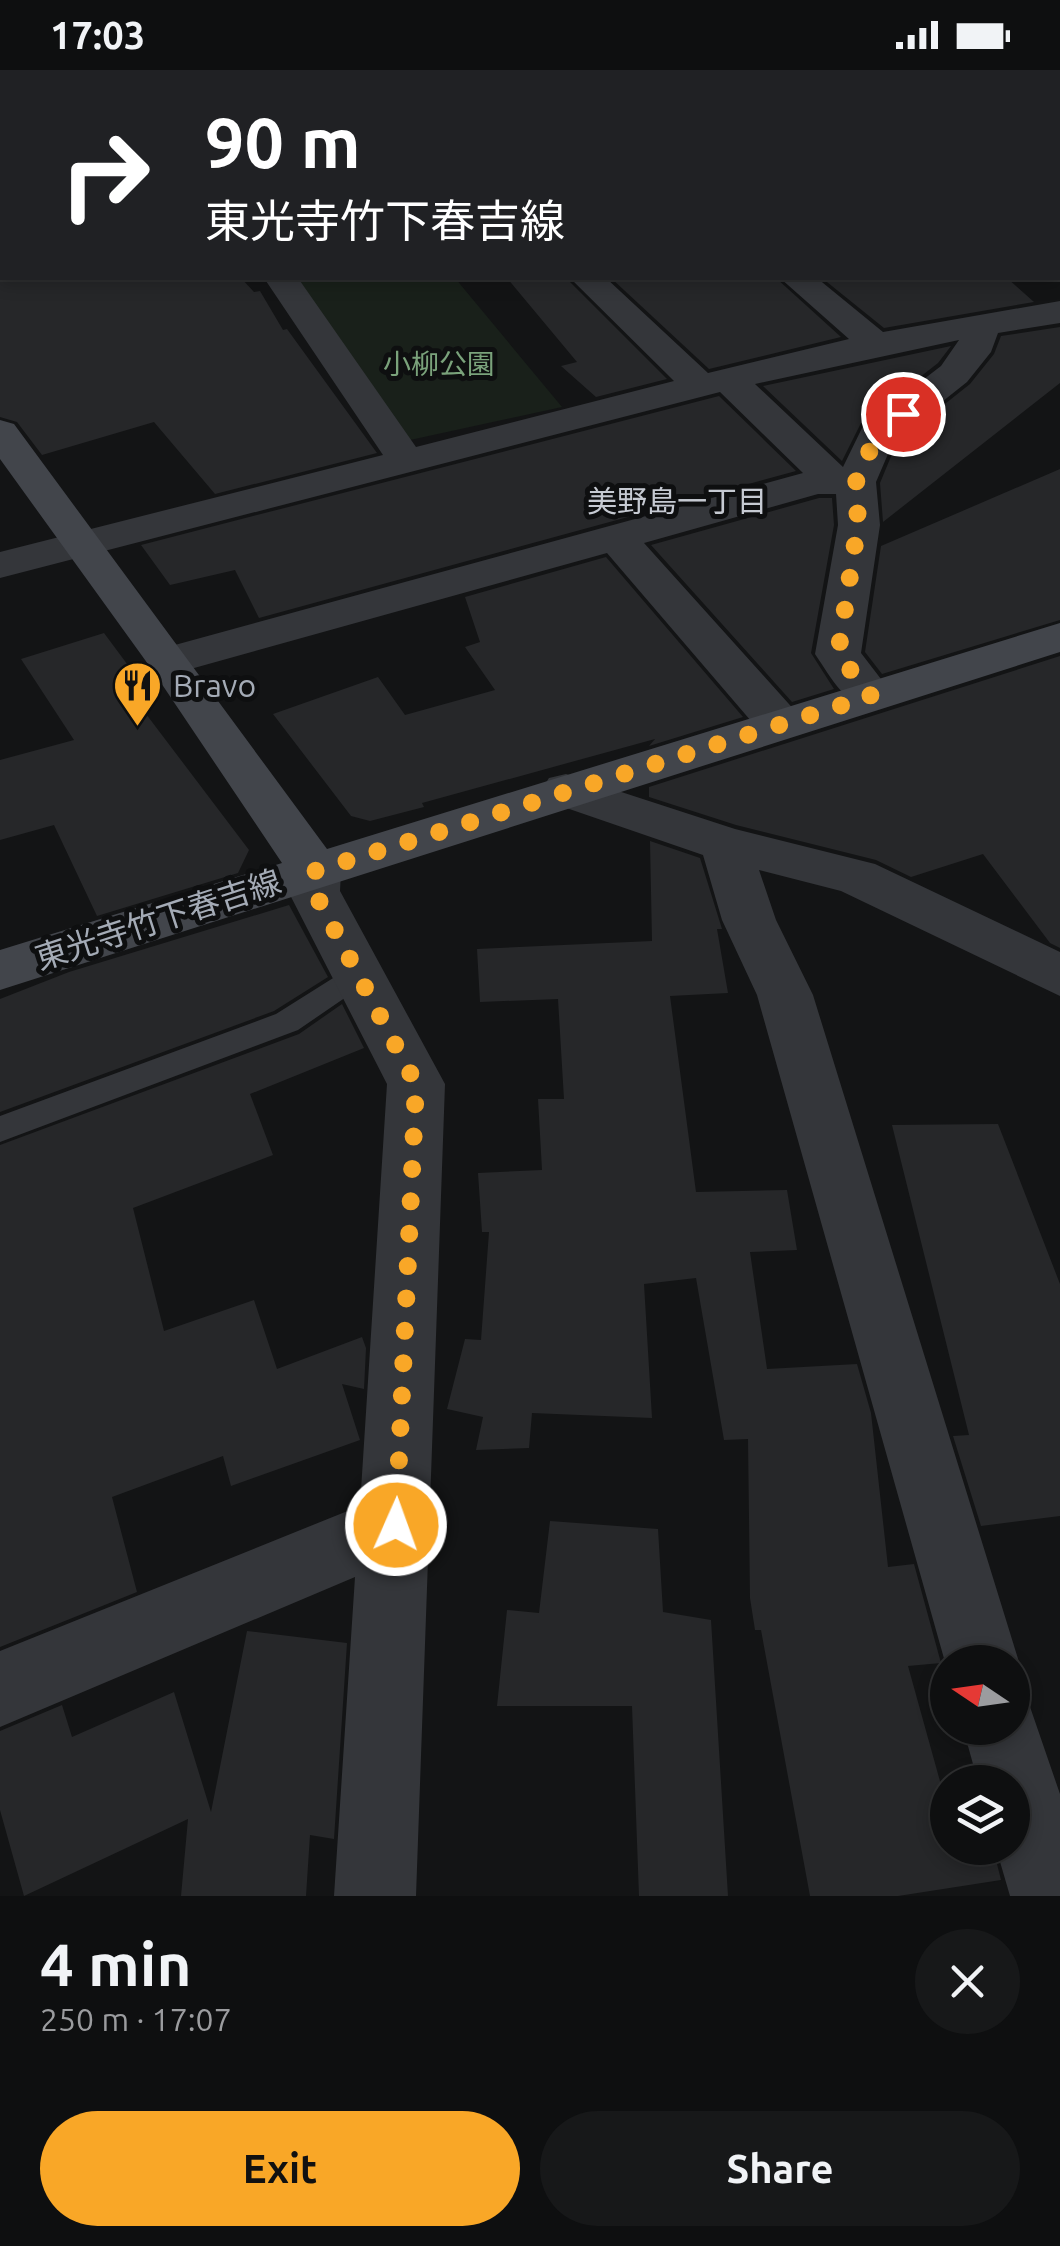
<!DOCTYPE html>
<meta charset="utf-8">
<style>
body{margin:0;font-family:Ubuntu,"Noto Sans JP",sans-serif;background:#171819;color:#f1f3f6;height:100vh;display:flex;flex-direction:column;font-size:38px;white-space:nowrap}
*{box-sizing:border-box;margin:0}
p{font-size:32px;color:#9b9c9f}
.icon{flex:none;width:55px;height:55px;fill:none;stroke:currentColor;stroke-width:2;stroke-linecap:round;stroke-linejoin:round}
.map{position:relative;height:1826px;overflow:hidden}
.details{display:flex;flex-direction:column;background:#0e0f10;flex:1}
.details>*{flex:none}
.banner{position:absolute;left:0px;top:0px;width:1060px;height:210px;box-shadow:0 5px 15px #0003,0 0 0 2px #2e2f30;background:#202124;color:#fff;overflow:hidden}
.needle{width:65px;rotate:283deg}
.fabs{position:absolute;left:930px;top:1575px;display:grid;gap:20px}
.fabs a{display:grid;place-items:center;width:100px;height:100px;border-radius:50%;background:#0e0f10;box-shadow:0 5px 15px #0003,0 0 0 2px #2e2f30;font-size:50px}
.pin{position:absolute;display:grid;place-items:center;width:85px;height:85px;color:#fff;margin:-42px;border:5px solid #fff;border-radius:50%;box-shadow:0 2px 10px #0007}
.me{position:absolute;width:110px;margin:-55px;rotate:2deg;stroke-linejoin:round;filter:drop-shadow(0 0 8px #0008)}
.turn{display:flex;align-items:center;gap:35px;height:210px;padding:0 40px;font-size:45px}
.turn .icon{width:130px;height:130px;stroke-width:2.5}
.turn b{display:block;font-size:70px;line-height:85px}
.round{display:grid;place-items:center;flex:none;width:105px;height:105px;border-radius:52px;background:#171819}
.head{display:flex;align-items:center;justify-content:space-between;height:170px;padding:0 40px}
h1{font-size:60px;font-weight:700;line-height:75px}
.primary-button{display:flex;gap:20px;margin-top:auto;padding:20px 40px}
.primary-button a{flex:1;height:115px;border-radius:60px;background:#f9a727;color:#111;font-size:40px;font-weight:700;line-height:115px;text-align:center}
.primary-button a+a{background:#171819;color:#f1f3f6}
.status{display:flex;justify-content:space-between;align-items:center;height:70px;padding:0 50px;background:#0e0f10;direction:ltr}
.status svg{height:28px;fill:currentColor}
.map>svg:first-child{display:block}
.green{fill:#19201a}
.building{fill:#262729}
.lines{fill:none;stroke-linecap:round;stroke-linejoin:round}
.lane{fill:#34363a;fill-rule:evenodd}
.street{fill:#34363a;fill-rule:evenodd}
.secondary{fill:#42454b;fill-rule:evenodd}
.route{stroke:#f9a727;stroke-width:18;stroke-dasharray:0 32.4}
.labels{text-anchor:middle;stroke-width:10;stroke-linejoin:round;paint-order:stroke}
.far-park-label{font-size:28px;fill:#7aa27b;stroke:#0e0f10}
.far-neighbourhood-label{font-size:30px;fill:#c6cad2;stroke:#0e0f10}
.poi-label{font-size:32px;fill:#a4abb6;stroke:#0e0f10;text-anchor:start}
.street-label{font-size:32px;fill:#a4abb6;stroke:#0e0f10}
</style>
<div class="status"><b>17:03</b><svg viewBox="0 0 49 12"><path d="M0 12V9h3v3zM5 12V6h3v6zM10 12V3h3v9zM15 12V0h3v12zM26 1h20v11H26zM47 4h2v5h-2z"/></svg></div>
<div class="map">
<svg width="1060" height="1826" viewBox="0 0 1060 1826">
<rect width="100%" height="100%" fill="#131415"/>
<!-- green -->
<polygon class="green" points="297,208 455,208 562,337 410,370"/>
<!-- building -->
<g class="building">
<polygon points="0,208 241,208 254,222 260,221 283,260 287,259 377,383 215,424 154,352 42,385 17,352 0,347"/>
<polygon points="507,208 566,208 667,309 596,327 561,296 577,292"/>
<polygon points="611,208 776,208 841,267 709,299"/>
<polygon points="822,208 1007,208 1034,232 884,258"/>
<polygon points="1060,257 1060,313 883,452 880,413 897,372 970,314 994,284 1001,266"/>
<polygon points="951,276 938,293 861,353 842,391 763,316"/>
<polygon points="719,326 796,401 259,548 235,500 170,515 141,475"/>
<polygon points="1060,399 1060,550 882,604 865,582 881,476"/>
<polygon points="819,428 832,428 834,455 811,583 834,619 792,632 651,475"/>
<polygon points="606,487 743,647 649,676 655,669 422,733 424,737 370,751 351,746 273,644 378,607 405,645 495,620 465,577 480,572 465,527"/>
<polygon points="104,563 133,602 118,607 249,780 238,803 97,846 54,755 0,770 0,690 74,670 21,589"/>
<polygon points="1060,586 1060,878 1050,873 983,784 911,807 876,790 736,755 649,727 649,717"/>
<polygon points="650,771 700,788 722,859 717,859 728,923 670,926 696,1122 787,1120 797,1180 750,1182 767,1299 857,1294 871,1343 888,1497 914,1494 941,1593 908,1596 948,1740 948,1778 993,1778 1001,1810 898,1826 810,1826 761,1560 755,1560 750,1528 748,1369 724,1370 696,1208 644,1214 652,1348 532,1343 529,1378 476,1380 483,1347 447,1339 465,1269 481,1270 489,1162 482,1162 478,1103 542,1100 538,1029 564,1029 558,929 480,932 477,879 652,871"/>
<polygon points="289,835 328,907 274,941 0,1042 0,929 69,902"/>
<polygon points="342,934 364,978 250,1024 273,1085 133,1138 164,1261 254,1230 277,1299 362,1267 366,1278 364,1319 342,1314 360,1370 231,1416 223,1386 112,1427 137,1522 0,1577 0,1075 299,964"/>
<polygon points="998,1054 1060,1214 1060,1446 981,1456 953,1366 969,1365 892,1055"/>
<polygon points="550,1451 658,1459 663,1542 711,1550 728,1826 639,1826 632,1636 497,1636 507,1540 539,1543"/>
<polygon points="247,1561 347,1573 334,1769 310,1765 306,1826 181,1826 188,1749 24,1826 0,1740 0,1661 62,1635 72,1667 174,1622 211,1742"/>
</g>
<g class="lines">
<!-- lane -->
<g class="lane">
<polygon points="219,0 235,0 237,2 221,2"/>
<polygon points="357,893 368,896 372,904 368,912 298,960 0,1072 0,1046 276,944"/>
</g>
<!-- street -->
<g class="street">
<polygon points="395,0 425,0 426,2 396,2"/>
<polygon points="828,0 858,0 859,2 829,2"/>
<rect x="0" y="53" width="2" height="18"/>
<polygon points="1058,168 1060,168 1060,190 1058,189"/>
<path d="M264,208h34l118,169 258,-66 -104,-103h36l102,95 141,-34 -69,-61h37l66,54 177,-31v22l-62,10 -7,19 -24,30 -73,58 -18,42 4,43 -19,128 33,43 -7,10c-37,10 -53,-24 -72,-52l23,-129 -2,-31h-18l-174,49 153,170 7,11 -7,11 -17,4 -17,-4 -156,-182 -438,122 -16,-4 -7,-10 7,-10 650,-178 -83,-81 -720,186v-26l383,-97zM959,270l-18,26 -78,60 -20,41 -88,-83z"/>
<polygon points="566,704 735,759 875,794 1060,882 1060,926 841,821 759,800 776,850 813,925 1019,1592 1012,1609 1012,1592 948,1592 948,1599 945,1592 757,925 722,850 703,785 549,732 541,720 549,708"/>
<polygon points="315,783 333,788 341,801 340,821 445,1014 416,1826 334,1826 355,1507 0,1657 0,1581 360,1436 387,1014 288,821 289,801 297,788"/>
<polygon points="1012,1624 1028,1631 1060,1724 1060,1826 1010,1826 996,1778 1012,1778 1012,1712 978,1712 963,1658 1012,1658"/>
</g>
<!-- secondary -->
<g class="secondary">
<polygon points="2,151 2,171 0,172 0,152"/>
<polygon points="0,350 14,354 327,779 1060,553 1060,582 0,920 0,880 282,793 153,601 0,389"/>
</g>
</g>
<g class="lines">
<!-- route -->
<polyline class="route" points="396,1455 416,1014 314,821 315,801 871,626 838,584 858,454 856,412 877,364 903,344"/>
</g>
<!-- icons -->
<defs>
<symbol id="restaurant-pin" viewBox="-11 -11 22 30"><path d="M0 17L-7.5 6A9.5 9.5 0 1 1 7.5 6Z" fill="#f9a727" stroke="#0e0f10"/><path d="M-5-6h1v4h1v-4h1v4h1v-4h1v5L-1.5 .5V6h-2V.5L-5-1ZM5-6V6H3V1.5H1.5Q1.5-4 5-6Z" fill="#111"/></symbol>
</defs>
<g fill-rule="evenodd">
<use href="#restaurant-pin" x="110" y="588" width="55" height="75"/>
</g>
<g class="labels">
<!-- far-park labels -->
<g class="far-park-label">
<text x="439" y="304">小柳公園</text>
</g>
<!-- far-neighbourhood labels -->
<g class="far-neighbourhood-label">
<text x="677" y="442">美野島一丁目</text>
</g>
<!-- poi labels -->
<g class="poi-label">
<text x="173" y="627">Bravo</text>
</g>
<!-- street labels -->
<g class="street-label">
<text transform="translate(158 850) rotate(-18)" y="11">東光寺竹下春吉線</text>
</g>
</g>
</svg>
<div class="fabs">
<a><svg class="needle" viewBox="-14 -14 28 28"><path d="M0-13l5 13h-10z" fill="#e53935"/><path d="M0 13l5-13h-10z" fill="#9b9c9f"/></svg></a>
<a><svg class="icon" aria-label="layers" viewBox="0 0 24 24"><path d="M12 4l9 5-9 5-9-5zM3 14l9 5 9-5"/></svg></a>
</div>
<div class="pin" style="left:903px;top:344px;background:#d93025"><svg class="icon" aria-label="arrive" viewBox="0 0 24 24"><path d="M6 21V4h12l-3 4 3 4H6"/></svg></div>
<svg class="me" style="left:396px;top:1455px" viewBox="-20 -20 40 40"><circle r="17" fill="#f9a727" stroke="#fff" stroke-width="3"/><path d="M0-11L8 9 0 5-8 9z" fill="#fff"/></svg>
<div class="banner">
<div class="turn"><svg class="icon" aria-label="right" viewBox="0 0 24 24"><path d="M7 20v-9h11M14 6l5 5-5 5"/></svg><div><b>90 m</b>東光寺竹下春吉線</div></div>
</div>
</div>
<section class="details">
<div class="head"><div><h1>4 min</h1><p>250 m · 17:07</p></div><a class="round"><svg class="icon" aria-label="close" viewBox="0 0 24 24"><path d="M6 6l12 12M18 6L6 18"/></svg></a></div>
<div class="primary-button"><a>Exit</a><a>Share</a></div>
</section>
